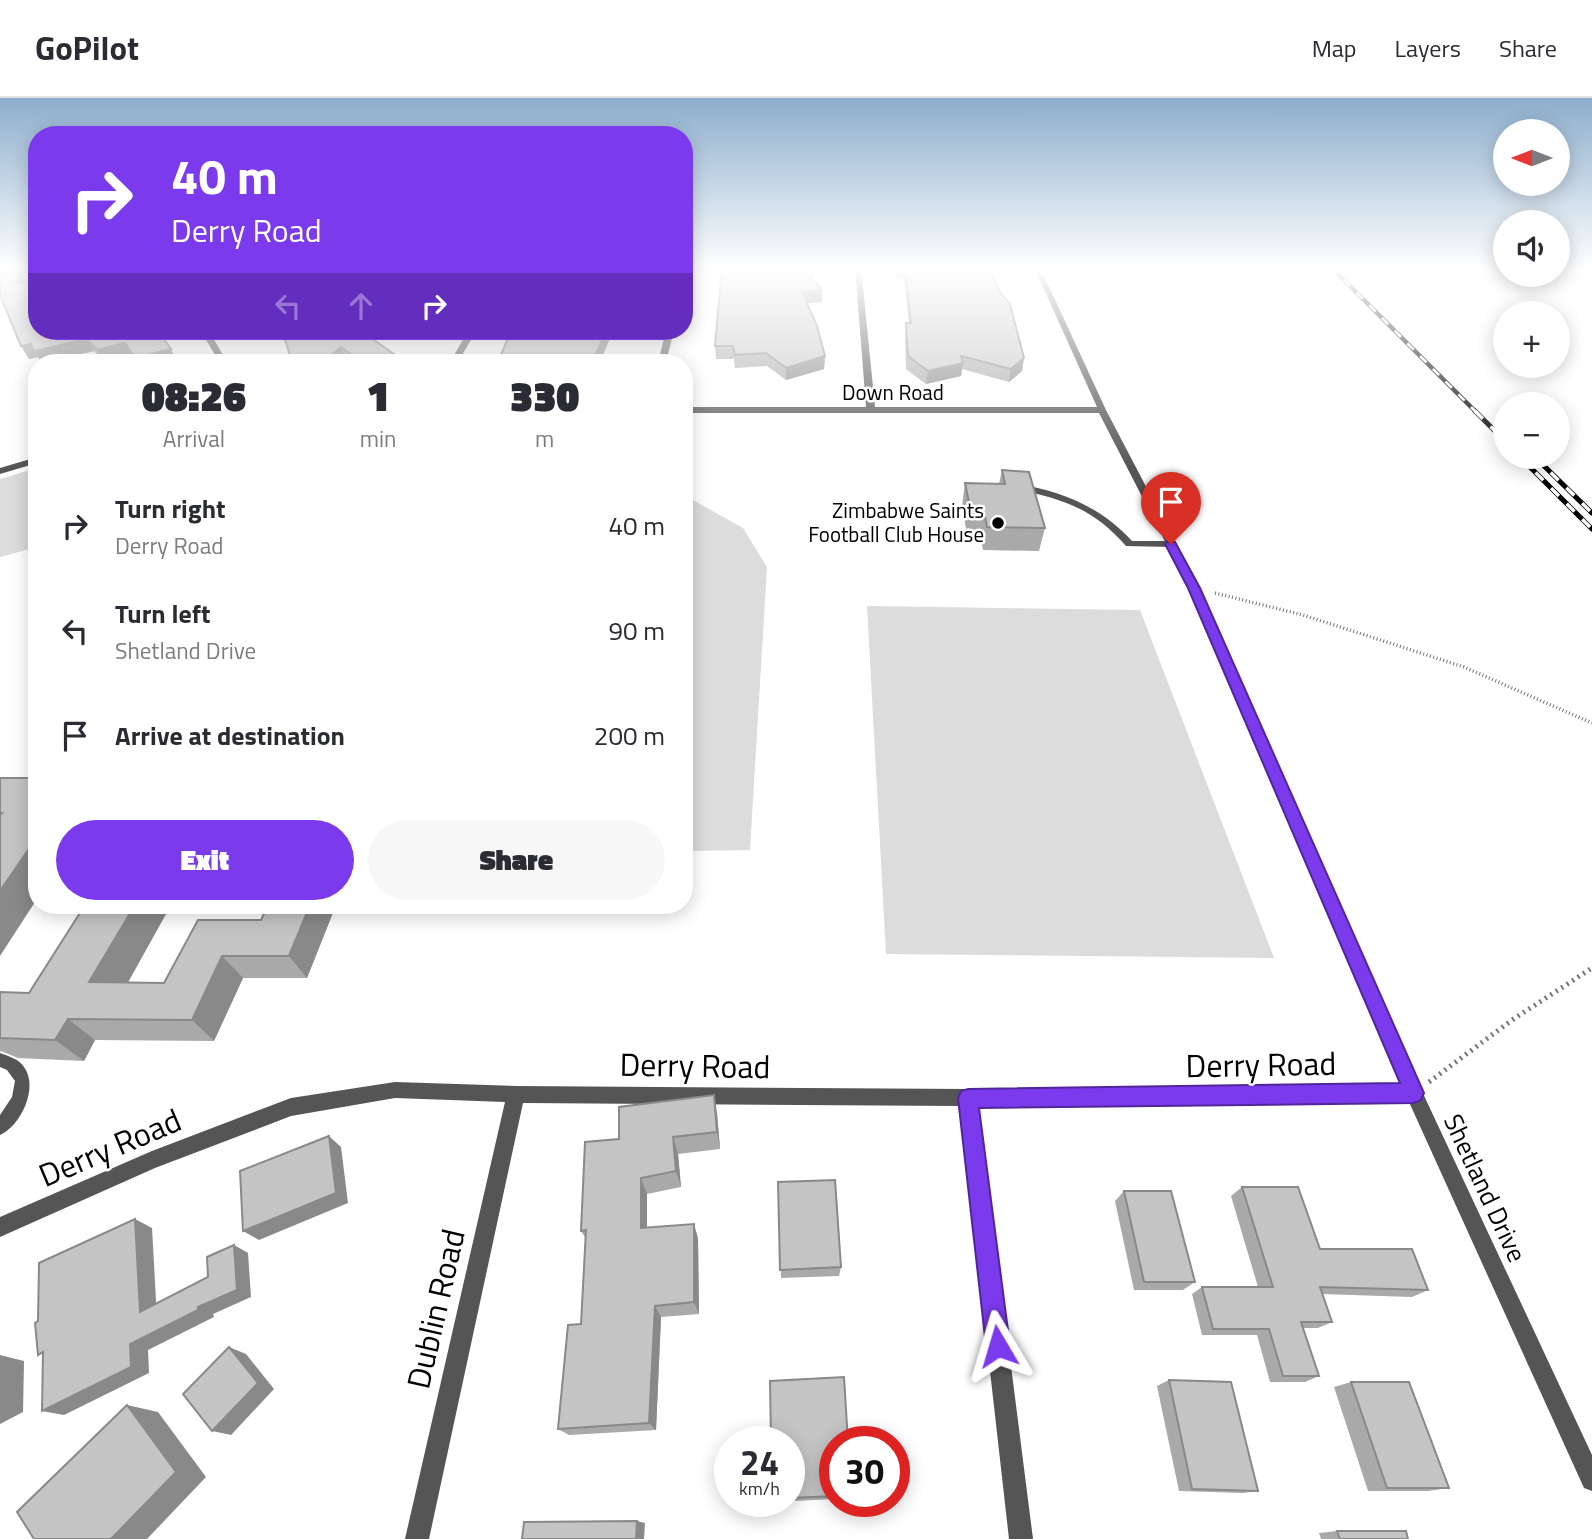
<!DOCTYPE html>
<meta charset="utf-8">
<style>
body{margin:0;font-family:"Titillium Web",sans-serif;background:#f7f7f7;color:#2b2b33;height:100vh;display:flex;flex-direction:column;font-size:26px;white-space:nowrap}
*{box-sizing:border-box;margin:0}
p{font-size:23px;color:#7c7c81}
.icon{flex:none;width:38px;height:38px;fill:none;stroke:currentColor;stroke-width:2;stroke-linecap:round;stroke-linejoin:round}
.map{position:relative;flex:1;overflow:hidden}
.sheet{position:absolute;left:28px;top:256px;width:665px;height:560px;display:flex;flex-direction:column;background:#fff;border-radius:28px;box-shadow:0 4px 18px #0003}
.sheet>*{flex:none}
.banner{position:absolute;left:28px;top:28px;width:665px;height:214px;border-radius:28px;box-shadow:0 4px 18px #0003;background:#7c3aed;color:#fff;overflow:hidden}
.needle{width:46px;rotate:270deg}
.controls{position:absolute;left:1493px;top:21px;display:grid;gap:14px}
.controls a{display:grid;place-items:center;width:77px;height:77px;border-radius:50%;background:#fff;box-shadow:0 4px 18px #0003;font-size:35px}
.speed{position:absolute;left:714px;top:1328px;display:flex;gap:14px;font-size:35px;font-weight:700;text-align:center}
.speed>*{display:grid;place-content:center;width:91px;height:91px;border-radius:50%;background:#fff;box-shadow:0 4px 18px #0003;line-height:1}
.speed small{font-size:18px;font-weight:400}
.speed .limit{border:10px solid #d22;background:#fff;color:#111}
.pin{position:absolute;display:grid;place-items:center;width:60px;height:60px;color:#fff;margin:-72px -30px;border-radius:50% 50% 50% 0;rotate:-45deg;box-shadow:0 0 7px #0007}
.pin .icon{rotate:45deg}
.me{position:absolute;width:77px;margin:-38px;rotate:353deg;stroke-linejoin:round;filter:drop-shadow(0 0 5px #0008)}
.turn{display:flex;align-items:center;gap:24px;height:147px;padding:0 28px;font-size:32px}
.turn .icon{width:91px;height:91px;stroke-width:2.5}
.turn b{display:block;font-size:49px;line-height:60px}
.lanes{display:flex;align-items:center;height:66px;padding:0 28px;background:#0003;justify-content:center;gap:35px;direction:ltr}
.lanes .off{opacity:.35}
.eta{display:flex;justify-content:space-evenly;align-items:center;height:119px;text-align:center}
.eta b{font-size:42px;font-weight:800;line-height:49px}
.primary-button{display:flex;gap:14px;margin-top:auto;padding:14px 28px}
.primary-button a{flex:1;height:80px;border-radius:42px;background:#7c3aed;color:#fff;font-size:28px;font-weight:800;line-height:80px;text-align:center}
.primary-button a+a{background:#f7f7f7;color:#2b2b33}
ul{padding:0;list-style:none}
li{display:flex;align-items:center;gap:21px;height:105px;padding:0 28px}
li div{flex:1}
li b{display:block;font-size:26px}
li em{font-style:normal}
header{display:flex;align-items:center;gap:42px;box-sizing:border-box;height:98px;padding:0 35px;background:#fff;border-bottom:2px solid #e1e1e2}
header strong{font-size:33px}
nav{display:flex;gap:38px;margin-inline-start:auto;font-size:24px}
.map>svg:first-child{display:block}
.green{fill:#dcdcdc}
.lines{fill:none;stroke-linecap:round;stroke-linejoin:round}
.path-far1{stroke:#777;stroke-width:3.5;stroke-dasharray:1 2.5;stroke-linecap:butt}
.path{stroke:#777;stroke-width:5;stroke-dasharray:2 4.5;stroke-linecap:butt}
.service{fill:#555;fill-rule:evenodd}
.minor{fill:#555;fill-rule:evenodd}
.rail-far1-casing{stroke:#000;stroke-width:4.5}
.rail-casing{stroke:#000;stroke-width:5}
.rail-far1{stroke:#fff;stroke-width:2.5;stroke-dasharray:9;stroke-linecap:butt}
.rail{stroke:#fff;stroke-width:3.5;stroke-dasharray:11;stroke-linecap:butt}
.wall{fill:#a9a9a9}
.shaded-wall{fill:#898989}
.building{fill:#c4c4c4;stroke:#898989;stroke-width:2}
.route{fill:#7c3aed;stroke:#51269a;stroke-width:2}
.poi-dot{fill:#000;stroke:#fff;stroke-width:2.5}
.labels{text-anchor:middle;stroke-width:5;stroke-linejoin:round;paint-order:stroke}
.far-street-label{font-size:21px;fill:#000;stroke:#fff}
.far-poi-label{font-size:21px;fill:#000;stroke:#fff;text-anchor:end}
.street-label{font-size:26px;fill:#000;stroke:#fff}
.near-street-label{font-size:32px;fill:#000;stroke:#fff}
</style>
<header>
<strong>GoPilot</strong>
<nav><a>Map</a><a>Layers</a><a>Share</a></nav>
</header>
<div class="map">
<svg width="1592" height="1441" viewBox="0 0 1592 1441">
<rect width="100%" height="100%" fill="#fff"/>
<!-- green -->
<g class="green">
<polygon points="37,370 37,449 0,459 0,381"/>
<polygon points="684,397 743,430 767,469 750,752 684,753"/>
<polygon points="867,508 1140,512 1274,860 886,856"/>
</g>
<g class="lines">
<!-- path-far1 -->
<polyline class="path-far1" points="1215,495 1303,517 1464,569 1592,625"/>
<!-- path -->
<polyline class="path" points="1429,984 1512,922 1592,870"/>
<!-- service -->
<g class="service">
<path d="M1017,386c45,7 84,23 115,57h39l5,3 -5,3 -45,-1c-33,-38 -65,-48 -112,-57v-4z"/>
<path d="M0,955c8,3 19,6 24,14 15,20 -3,59 -24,68v-20l12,-18 3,-16 -8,-11 -7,-3z"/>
</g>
<!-- minor -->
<g class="minor">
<polygon points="684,169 689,169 684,176"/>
<polygon points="855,169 861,169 875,309 1097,309 1034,169 1040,169 1106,312 1199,490 1420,989 1592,1357 1592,1393 1584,1390 1409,1004 978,1008 1033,1441 1009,1441 960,1008 523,1005 429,1441 405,1441 505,1004 395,1000 291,1018 155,1070 0,1139 0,1119 152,1053 291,1000 395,984 516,988 968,991 1402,987 1189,490 1099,315 684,315 684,309 866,309"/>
<polygon points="201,233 209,233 227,264 219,264"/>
<polygon points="468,233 476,233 458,264 450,264"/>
<polygon points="666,233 674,233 666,264 658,264"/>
<polygon points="37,359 37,365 0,376 0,370"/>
</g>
<defs>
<polyline id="rail-far1" points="1331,169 1477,315"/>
<g id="rail">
<polyline points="1475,313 1505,343"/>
<polyline points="1520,359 1592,431"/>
<polyline points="1535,359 1592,415"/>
</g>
</defs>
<!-- rail-far1 casing -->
<use href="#rail-far1" class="rail-far1-casing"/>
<!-- rail casing -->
<use href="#rail" class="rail-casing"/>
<!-- rail-far1 -->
<use href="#rail-far1" class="rail-far1"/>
<!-- rail -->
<use href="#rail" class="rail"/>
</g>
<!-- wall -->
<g class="wall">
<polygon points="722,169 817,172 810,177 822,192 822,204 807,205 825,258 824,271 786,282 767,268 735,270 734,261 716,261 715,248"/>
<polygon points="895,169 988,169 1024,260 1022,273 1009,284 962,271 961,278 926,286 906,271 905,237 906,225 909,225 904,181 897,181"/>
<polygon points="26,184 158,233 177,264 137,264 132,257 103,264 94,253 46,264 41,264 38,259 29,261"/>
<polygon points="274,233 365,236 398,259 399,264 349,264 346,262 344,264 293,264 283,235 275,236"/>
<polygon points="1002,372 1045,430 1039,453 983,452 981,442 968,442 962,408 965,385 999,386"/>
<polygon points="85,807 171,807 127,885 164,885 261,822 268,807 336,807 307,880 243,880 214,943 95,942 84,963 18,960 1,953 0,954 0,894 29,895"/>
<polygon points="717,1015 720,1051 678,1056 681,1089 647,1096 647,1130 698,1140 699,1216 661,1219 656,1332 569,1337 558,1331 581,1226 586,1141 581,1133 619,1041"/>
<polygon points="778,1084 841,1169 839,1178 781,1180"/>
<polygon points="1242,1089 1320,1151 1428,1192 1412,1199 1322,1196 1332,1224 1318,1230 1303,1230 1319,1278 1305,1284 1270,1284 1257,1237 1202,1237 1192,1196 1202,1189 1258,1189 1231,1098"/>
<polygon points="1124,1093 1195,1184 1183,1192 1134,1192 1115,1103"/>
<polygon points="1169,1282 1258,1393 1243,1395 1179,1393 1157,1288"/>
<polygon points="1351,1284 1449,1390 1428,1393 1368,1393 1334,1289"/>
<polygon points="789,1344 835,1344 835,1401 774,1404 773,1404 789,1404"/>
<polygon points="1337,1433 1408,1441 1321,1441 1319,1435"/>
</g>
<!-- shaded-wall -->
<g class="shaded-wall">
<polygon points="803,169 818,169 817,172 803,181"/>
<polygon points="19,172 26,184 17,186"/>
<polygon points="822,192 822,204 802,206 802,194"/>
<polygon points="274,233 283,233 284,235 275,236"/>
<polygon points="606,233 613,233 600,264 592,264"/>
<polygon points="87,241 94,253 46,264 41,264 38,259 29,261 21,248 31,246"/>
<polygon points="125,245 132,257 104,264 97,252"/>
<polygon points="341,249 346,262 344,264 324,264"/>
<polygon points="171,251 177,264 138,264 135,260"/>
<polygon points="825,258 824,271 786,282 786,270"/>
<polygon points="398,259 399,264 381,264"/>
<polygon points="1024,260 1022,273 1009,284 1011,271"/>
<polygon points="963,265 961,278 926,286 928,273"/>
<polygon points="37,739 37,801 0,858 0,793"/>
<polygon points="135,807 171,807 116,906 89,884"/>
<polygon points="310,807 336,807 307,880 289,858"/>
<polygon points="222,858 243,880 214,943 192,922"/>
<polygon points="68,921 95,942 84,963 55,942"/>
<polygon points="714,997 717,1015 720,1051 717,1034"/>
<polygon points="329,1038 341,1049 348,1105 259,1142 243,1133"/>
<polygon points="673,1039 678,1056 681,1089 676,1073"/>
<polygon points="641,1080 647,1096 647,1144 641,1130"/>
<polygon points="135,1121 152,1130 157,1220 140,1214"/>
<polygon points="694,1126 698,1140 699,1216 694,1204"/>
<polygon points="234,1147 248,1155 251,1199 213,1216 214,1219 148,1252 149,1275 64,1317 42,1313 130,1246 198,1209"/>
<polygon points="655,1208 661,1219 656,1332 649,1325"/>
<polygon points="229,1249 246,1256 274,1291 231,1337 212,1333"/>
<polygon points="0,1257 24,1263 23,1314 0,1326"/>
<polygon points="127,1307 158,1314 206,1379 147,1441 111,1441"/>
<polygon points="637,1423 645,1425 644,1441 636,1441"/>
</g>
<!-- building -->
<g class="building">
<polygon points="722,169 804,169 803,169 822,192 802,194 817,228 825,258 786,270 766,255 735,257 733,248 715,248"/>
<polygon points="898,169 988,169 1000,194 1010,206 1024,260 1011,271 961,258 963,265 928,273 908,258 906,225 911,225 905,169"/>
<polygon points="19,172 17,186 37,181 37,233 158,233 171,251 135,260 125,245 97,252 87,241 34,253 31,246 21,248 0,197 0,176"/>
<polygon points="282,233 362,233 361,233 398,259 381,264 361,264 341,249 324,263 291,260"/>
<polygon points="511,233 606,233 592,264 498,264"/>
<polygon points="1002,372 1029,374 1045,430 987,429 985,419 972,419 965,385 1005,386"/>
<polygon points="0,680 37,680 37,739 0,793 0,717 2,715 0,715"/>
<polygon points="85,807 135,807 89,884 164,885 198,822 261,822 268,807 310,807 289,858 222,858 192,922 68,921 55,942 0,940 0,894 29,895"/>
<polygon points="714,997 717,1034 673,1039 676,1073 641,1080 641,1130 694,1126 694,1204 655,1208 649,1325 558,1331 568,1227 581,1226 586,1132 581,1133 585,1044 619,1041 619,1009"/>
<polygon points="329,1038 336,1095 243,1133 240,1073"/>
<polygon points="835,1082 841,1169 780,1172 778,1084"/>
<polygon points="1242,1089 1298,1089 1320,1151 1412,1151 1428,1192 1320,1189 1332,1224 1301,1224 1319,1278 1283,1278 1269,1231 1213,1231 1202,1189 1273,1189"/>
<polygon points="1124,1093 1171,1093 1195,1184 1144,1184"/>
<polygon points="135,1121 140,1214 208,1179 207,1159 234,1147 237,1192 198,1209 198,1212 130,1246 131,1269 42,1313 43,1254 38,1257 35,1225 38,1223 39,1165"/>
<polygon points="229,1249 258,1285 212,1333 183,1296"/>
<polygon points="844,1279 848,1344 835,1344 835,1398 789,1400 789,1344 771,1344 770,1283"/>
<polygon points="1169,1282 1231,1284 1258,1393 1192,1391"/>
<polygon points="1351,1284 1409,1284 1449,1390 1387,1390"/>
<polygon points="127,1307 176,1374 111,1441 34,1441 17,1414"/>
<polygon points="637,1423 636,1441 522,1441 524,1424"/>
<polygon points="1337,1433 1406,1433 1408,1441 1340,1441"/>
</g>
<!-- sky -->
<linearGradient id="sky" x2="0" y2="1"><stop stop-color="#8cadcc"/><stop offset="0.46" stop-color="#fff"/><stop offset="1" stop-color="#fff" stop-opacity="0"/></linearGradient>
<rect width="1592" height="370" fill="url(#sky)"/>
<!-- route -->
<polygon class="route" points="1167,444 1175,444 1200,490 1424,995 1421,1002 1414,1005 979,1010 1010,1248 1006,1257 998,1260 989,1257 986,1248 958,1000 961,993 968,991 1400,985 1188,490 1165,446"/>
<!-- markers -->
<circle class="poi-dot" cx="998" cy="425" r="7"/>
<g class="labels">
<!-- far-street labels -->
<g class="far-street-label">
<text x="893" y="302">Down Road</text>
</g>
<!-- far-poi labels -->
<g class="far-poi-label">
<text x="984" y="420">Zimbabwe Saints<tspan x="984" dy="24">Football Club House</tspan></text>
</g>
<!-- street labels -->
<g class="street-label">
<text transform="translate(1485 1090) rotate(65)" y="9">Shetland Drive</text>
</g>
<!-- near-street labels -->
<g class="near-street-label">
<text transform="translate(1261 967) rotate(-1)" y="11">Derry Road</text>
<text transform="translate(695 968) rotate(1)" y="11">Derry Road</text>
<text transform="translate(110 1050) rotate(-23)" y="11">Derry Road</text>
<text transform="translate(436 1211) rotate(-77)" y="11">Dublin Road</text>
</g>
</g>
</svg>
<div class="controls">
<a><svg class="needle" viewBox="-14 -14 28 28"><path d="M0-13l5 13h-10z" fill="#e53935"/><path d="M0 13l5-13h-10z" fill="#7c7c81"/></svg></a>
<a><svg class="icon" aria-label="sound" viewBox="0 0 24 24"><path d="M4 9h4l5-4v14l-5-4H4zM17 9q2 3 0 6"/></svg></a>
<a>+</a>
<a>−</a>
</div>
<div class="speed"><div>24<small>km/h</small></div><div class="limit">30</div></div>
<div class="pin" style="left:1171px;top:446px;background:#d93025"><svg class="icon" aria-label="arrive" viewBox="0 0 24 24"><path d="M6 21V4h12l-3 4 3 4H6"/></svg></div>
<svg class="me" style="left:998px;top:1248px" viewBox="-20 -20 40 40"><path d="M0-17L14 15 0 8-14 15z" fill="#7c3aed" stroke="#fff" stroke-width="4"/></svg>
<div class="banner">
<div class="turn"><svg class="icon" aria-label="right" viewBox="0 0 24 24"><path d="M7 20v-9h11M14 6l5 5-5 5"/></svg><div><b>40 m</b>Derry Road</div></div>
<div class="lanes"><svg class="icon off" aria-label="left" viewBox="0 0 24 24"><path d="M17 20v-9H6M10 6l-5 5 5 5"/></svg><svg class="icon off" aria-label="ahead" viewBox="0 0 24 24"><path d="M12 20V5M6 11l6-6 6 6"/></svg><svg class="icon" aria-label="right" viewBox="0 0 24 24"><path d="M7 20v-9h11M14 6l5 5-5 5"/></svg></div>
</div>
<section class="sheet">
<div class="eta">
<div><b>08:26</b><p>Arrival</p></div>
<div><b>1</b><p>min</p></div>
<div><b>330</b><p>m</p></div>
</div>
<ul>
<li><svg class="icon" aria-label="right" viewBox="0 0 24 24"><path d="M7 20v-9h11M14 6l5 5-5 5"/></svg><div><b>Turn right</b><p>Derry Road</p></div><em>40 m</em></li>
<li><svg class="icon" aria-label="left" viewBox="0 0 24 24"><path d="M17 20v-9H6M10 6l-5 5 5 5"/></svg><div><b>Turn left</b><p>Shetland Drive</p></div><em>90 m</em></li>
<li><svg class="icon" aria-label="arrive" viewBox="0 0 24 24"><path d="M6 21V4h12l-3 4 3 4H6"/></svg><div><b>Arrive at destination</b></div><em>200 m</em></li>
</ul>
<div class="primary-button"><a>Exit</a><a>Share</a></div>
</section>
</div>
